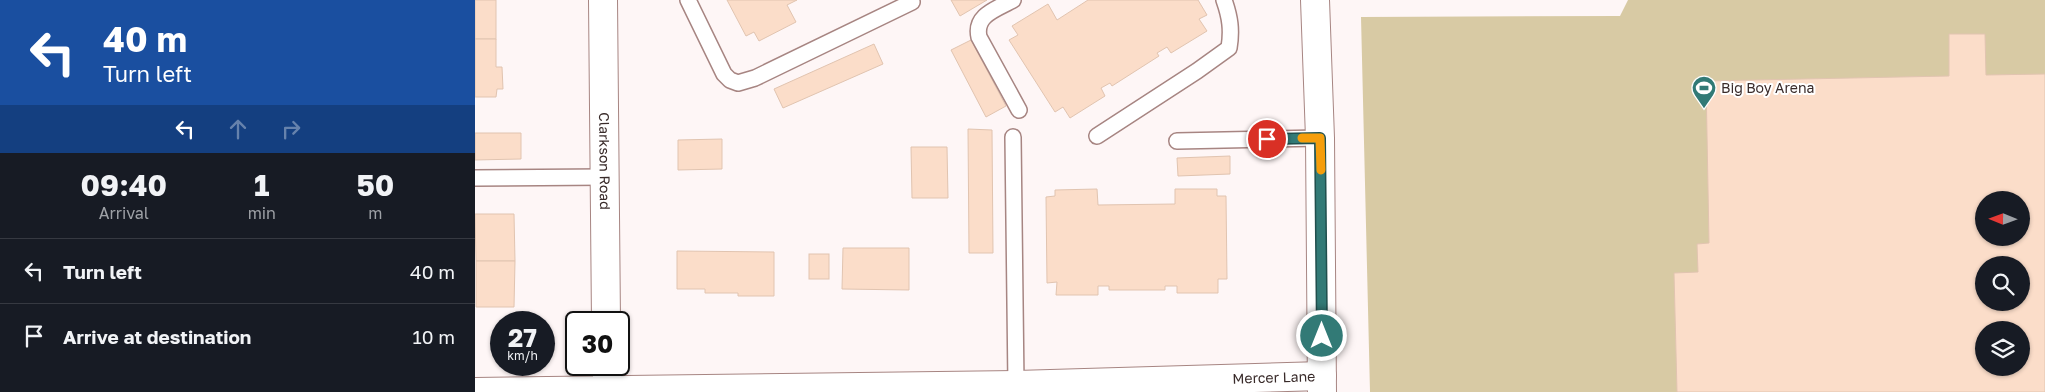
<!DOCTYPE html>
<style>
body{margin:0;font-family:"Golos Text",sans-serif;background:#20242c;color:#f1f3f6;height:100vh;display:flex;flex-direction:column;font-size:19px;white-space:nowrap}
*{box-sizing:border-box;margin:0}
p{font-size:16px;color:#9ea1a6}
.icon{flex:none;width:28px;height:28px;fill:none;stroke:currentColor;stroke-width:2;stroke-linecap:round;stroke-linejoin:round}
.map{position:relative;flex:1;overflow:hidden}
.drawer{display:flex;flex-direction:column;background:#171b24;width:475px}
.drawer>*{flex:none}
.top-card{background:#1a4fa0;color:#fff;overflow:hidden}
.needle{width:32px;rotate:271deg}
.fabs{position:absolute;left:1500px;top:191px;display:grid;gap:10px}
.fabs a{display:grid;place-items:center;width:55px;height:55px;border-radius:50%;background:#171b24;box-shadow:0 1px 4px #0004;font-size:25px}
.speed{position:absolute;left:15px;top:311px;display:flex;gap:10px;font-size:25px;font-weight:700;text-align:center}
.speed>*{display:grid;place-content:center;width:65px;height:65px;border-radius:50%;background:#171b24;box-shadow:0 1px 4px #0004;line-height:1}
.speed small{font-size:12px;font-weight:400}
.speed .limit{border:2px solid #111;border-radius:8px;background:#fff;color:#111}
.pin{position:absolute;display:grid;place-items:center;width:42px;height:42px;color:#fff;margin:-21px;border:2px solid #fff;border-radius:50%;box-shadow:0 1px 5px #0007}
.me{position:absolute;width:55px;margin:-28px;rotate:0deg;stroke-linejoin:round;filter:drop-shadow(0 0 4px #0008)}
.turn{display:flex;align-items:center;gap:18px;height:105px;padding:0 20px;font-size:22px}
.turn .icon{width:65px;height:65px;stroke-width:2.5}
.turn b{display:block;font-size:35px;line-height:42px}
.lanes{display:flex;align-items:center;height:48px;padding:0 20px;background:#0003;justify-content:center;gap:25px;direction:ltr}
.lanes .off{opacity:.35}
.eta{display:flex;justify-content:space-evenly;align-items:center;height:85px;text-align:center}
.eta b{font-size:30px;font-weight:700;line-height:35px}
ul{padding:0;list-style:none}
li{display:flex;align-items:center;gap:15px;height:65px;padding:0 20px;border-top:1px solid #363941}
li div{flex:1}
li b{display:block;font-size:19px}
li em{font-style:normal}
main{display:flex;flex:1;min-height:0}
.map>svg:first-child{display:block}
.green{fill:#d8caa4;fill-rule:evenodd}
.building{fill:#fbddc9;stroke:#e1c4b0;fill-rule:evenodd}
.lines{fill:none;stroke-linecap:round;stroke-linejoin:round}
.service-casing{stroke:#a78582;stroke-width:18}
.minor-casing{stroke:#a78582;stroke-width:30}
.service{stroke:#fff;stroke-width:15}
.minor{stroke:#fff;stroke-width:28}
.route-casing{stroke:#204f4d;stroke-width:12}
.route{stroke:#327a76;stroke-width:9}
.slow{stroke:#f59e0b;stroke-width:9}
.labels{text-anchor:middle;stroke-width:4;stroke-linejoin:round;paint-order:stroke}
.poi-label{font-size:14px;fill:#392b2a;stroke:#fff;text-anchor:start}
.street-label{font-size:14px;fill:#392b2a;stroke:#fff}
</style>
<main>
<section class="drawer">
<div class="top-card">
<div class="turn"><svg class="icon" aria-label="left" viewBox="0 0 24 24"><path d="M17 20v-9H6M10 6l-5 5 5 5"/></svg><div><b>40 m</b>Turn left</div></div>
<div class="lanes"><svg class="icon" aria-label="left" viewBox="0 0 24 24"><path d="M17 20v-9H6M10 6l-5 5 5 5"/></svg><svg class="icon off" aria-label="ahead" viewBox="0 0 24 24"><path d="M12 20V5M6 11l6-6 6 6"/></svg><svg class="icon off" aria-label="right" viewBox="0 0 24 24"><path d="M7 20v-9h11M14 6l5 5-5 5"/></svg></div>
</div>
<div class="eta">
<div><b>09:40</b><p>Arrival</p></div>
<div><b>1</b><p>min</p></div>
<div><b>50</b><p>m</p></div>
</div>
<ul>
<li><svg class="icon" aria-label="left" viewBox="0 0 24 24"><path d="M17 20v-9H6M10 6l-5 5 5 5"/></svg><div><b>Turn left</b></div><em>40 m</em></li>
<li><svg class="icon" aria-label="arrive" viewBox="0 0 24 24"><path d="M6 21V4h12l-3 4 3 4H6"/></svg><div><b>Arrive at destination</b></div><em>10 m</em></li>
</ul>
</section>
<div class="map">
<svg width="1570" height="392" viewBox="0 0 1570 392">
<rect width="100%" height="100%" fill="#fef6f6"/>
<!-- green -->
<path class="green" d="M1153,0h417v392h-675l-9,-375 259,-1zM1509,200h37v38h-37zM1509,265h37v37h-37zM1509,330h37v38h-37z"/>
<!-- building -->
<g class="building">
<rect x="0" y="0" width="21" height="39"/>
<polygon points="252,0 322,0 312,5 321,22 284,41 279,32 271,36"/>
<polygon points="476,0 512,0 485,16"/>
<polygon points="613,0 723,0 732,15 724,19 732,31 696,53 692,47 682,53 684,56 637,86 635,83 626,88 630,96 595,118 588,107 580,112 534,40 543,35 537,26 573,4 582,20"/>
<path d="M1474,34h36l1,41 59,-1v318h-368l-3,-119 24,-1 -1,-28 12,-1 -3,-162 243,-5zM1509,200h37v38h-37zM1509,265h37v37h-37zM1509,330h37v38h-37z"/>
<polygon points="0,39 21,39 21,67 27,67 28,89 22,89 21,97 0,97"/>
<polygon points="496,40 531,106 511,117 476,50"/>
<polygon points="399,44 408,64 308,108 299,89"/>
<polygon points="493,129 517,130 518,253 494,253"/>
<polygon points="0,133 46,133 46,159 0,160"/>
<polygon points="247,139 247,169 203,170 203,140"/>
<polygon points="436,147 472,147 473,198 437,198"/>
<polygon points="755,156 755,174 703,176 702,158"/>
<polygon points="622,189 623,205 700,204 700,189 742,189 742,196 751,196 752,279 743,279 743,293 702,293 702,286 690,286 690,290 634,290 634,286 623,286 623,295 581,295 582,282 572,283 571,197 580,196 580,190"/>
<polygon points="0,214 39,214 40,261 1,261"/>
<polygon points="368,248 434,248 434,290 367,289"/>
<polygon points="202,251 299,252 299,296 263,296 263,293 230,293 230,289 202,289"/>
<rect x="334" y="254" width="20" height="25"/>
<polygon points="1,261 40,261 39,307 1,307"/>
</g>
<g class="lines">
<defs>
<g id="service">
<polyline points="213,0 249,74 255,80 263,83 280,78 437,2"/>
<path d="M538,0c-16,9 -39,15 -34,37l40,73"/>
<path d="M622,136l100,-65 32,-23c3,-18 1,-31 -5,-48"/>
<polyline points="538,137 541,385"/>
<polyline points="702,141 845,138"/>
<polyline points="0,178 130,177"/>
</g>
<g id="minor">
<path id="s1" d="M128,0l3,322"/>
<polyline points="840,0 845,138 847,392"/>
<polyline points="132,365 132,392"/>
<path id="s2" d="M0,392l541,-7 306,-9"/>
</g>
</defs>
<!-- service casing -->
<use href="#service" class="service-casing"/>
<!-- minor casing -->
<use href="#minor" class="minor-casing"/>
<!-- service -->
<use href="#service" class="service"/>
<!-- minor -->
<use href="#minor" class="minor"/>
</g>
<g class="lines">
<defs>
<polyline id="route" points="792,139 845,138 847,336"/>
</defs>
<!-- route casing -->
<use href="#route" class="route-casing"/>
<!-- route -->
<use href="#route" class="route"/>
<!-- slow -->
<polyline class="slow" points="827,138 845,138 846,170"/>
</g>
<!-- icons -->
<defs>
<symbol id="stadium-pin" viewBox="-11 -11 22 30"><path d="M0 17L-7.5 6A9.5 9.5 0 1 1 7.5 6Z" fill="#327a76" stroke="#fff"/><path d="M0-5a6.5 5 0 1 0 0 10a6.5 5 0 1 0 0-10ZM-3.5-1.8h7v3.6h-7Z" fill="#fff"/></symbol>
</defs>
<g fill-rule="evenodd">
<use href="#stadium-pin" x="1215" y="74" width="28" height="38"/>
</g>
<g class="labels">
<!-- poi labels -->
<g class="poi-label">
<text x="1246" y="93">Big Boy Arena</text>
</g>
<!-- street labels -->
<g class="street-label">
<text dy="5" stroke="none"><textPath href="#s1" startOffset="161">Clarkson Road</textPath></text>
<text dy="5" stroke="none"><textPath href="#s2" startOffset="799">Mercer Lane</textPath></text>
</g>
</g>
</svg>
<div class="fabs">
<a><svg class="needle" viewBox="-14 -14 28 28"><path d="M0-13l5 13h-10z" fill="#e53935"/><path d="M0 13l5-13h-10z" fill="#9ea1a6"/></svg></a>
<a><svg class="icon" aria-label="search" viewBox="0 0 24 24"><circle cx="10" cy="10" r="6"/><path d="M15 15l6 6"/></svg></a>
<a><svg class="icon" aria-label="layers" viewBox="0 0 24 24"><path d="M12 4l9 5-9 5-9-5zM3 14l9 5 9-5"/></svg></a>
</div>
<div class="speed"><div>27<small>km/h</small></div><div class="limit">30</div></div>
<div class="pin" style="left:792px;top:139px;background:#d93025"><svg class="icon" aria-label="arrive" viewBox="0 0 24 24"><path d="M6 21V4h12l-3 4 3 4H6"/></svg></div>
<svg class="me" style="left:847px;top:336px" viewBox="-20 -20 40 40"><circle r="17" fill="#327a76" stroke="#fff" stroke-width="3"/><path d="M0-11L8 9 0 5-8 9z" fill="#fff"/></svg>
</div>
</main>
